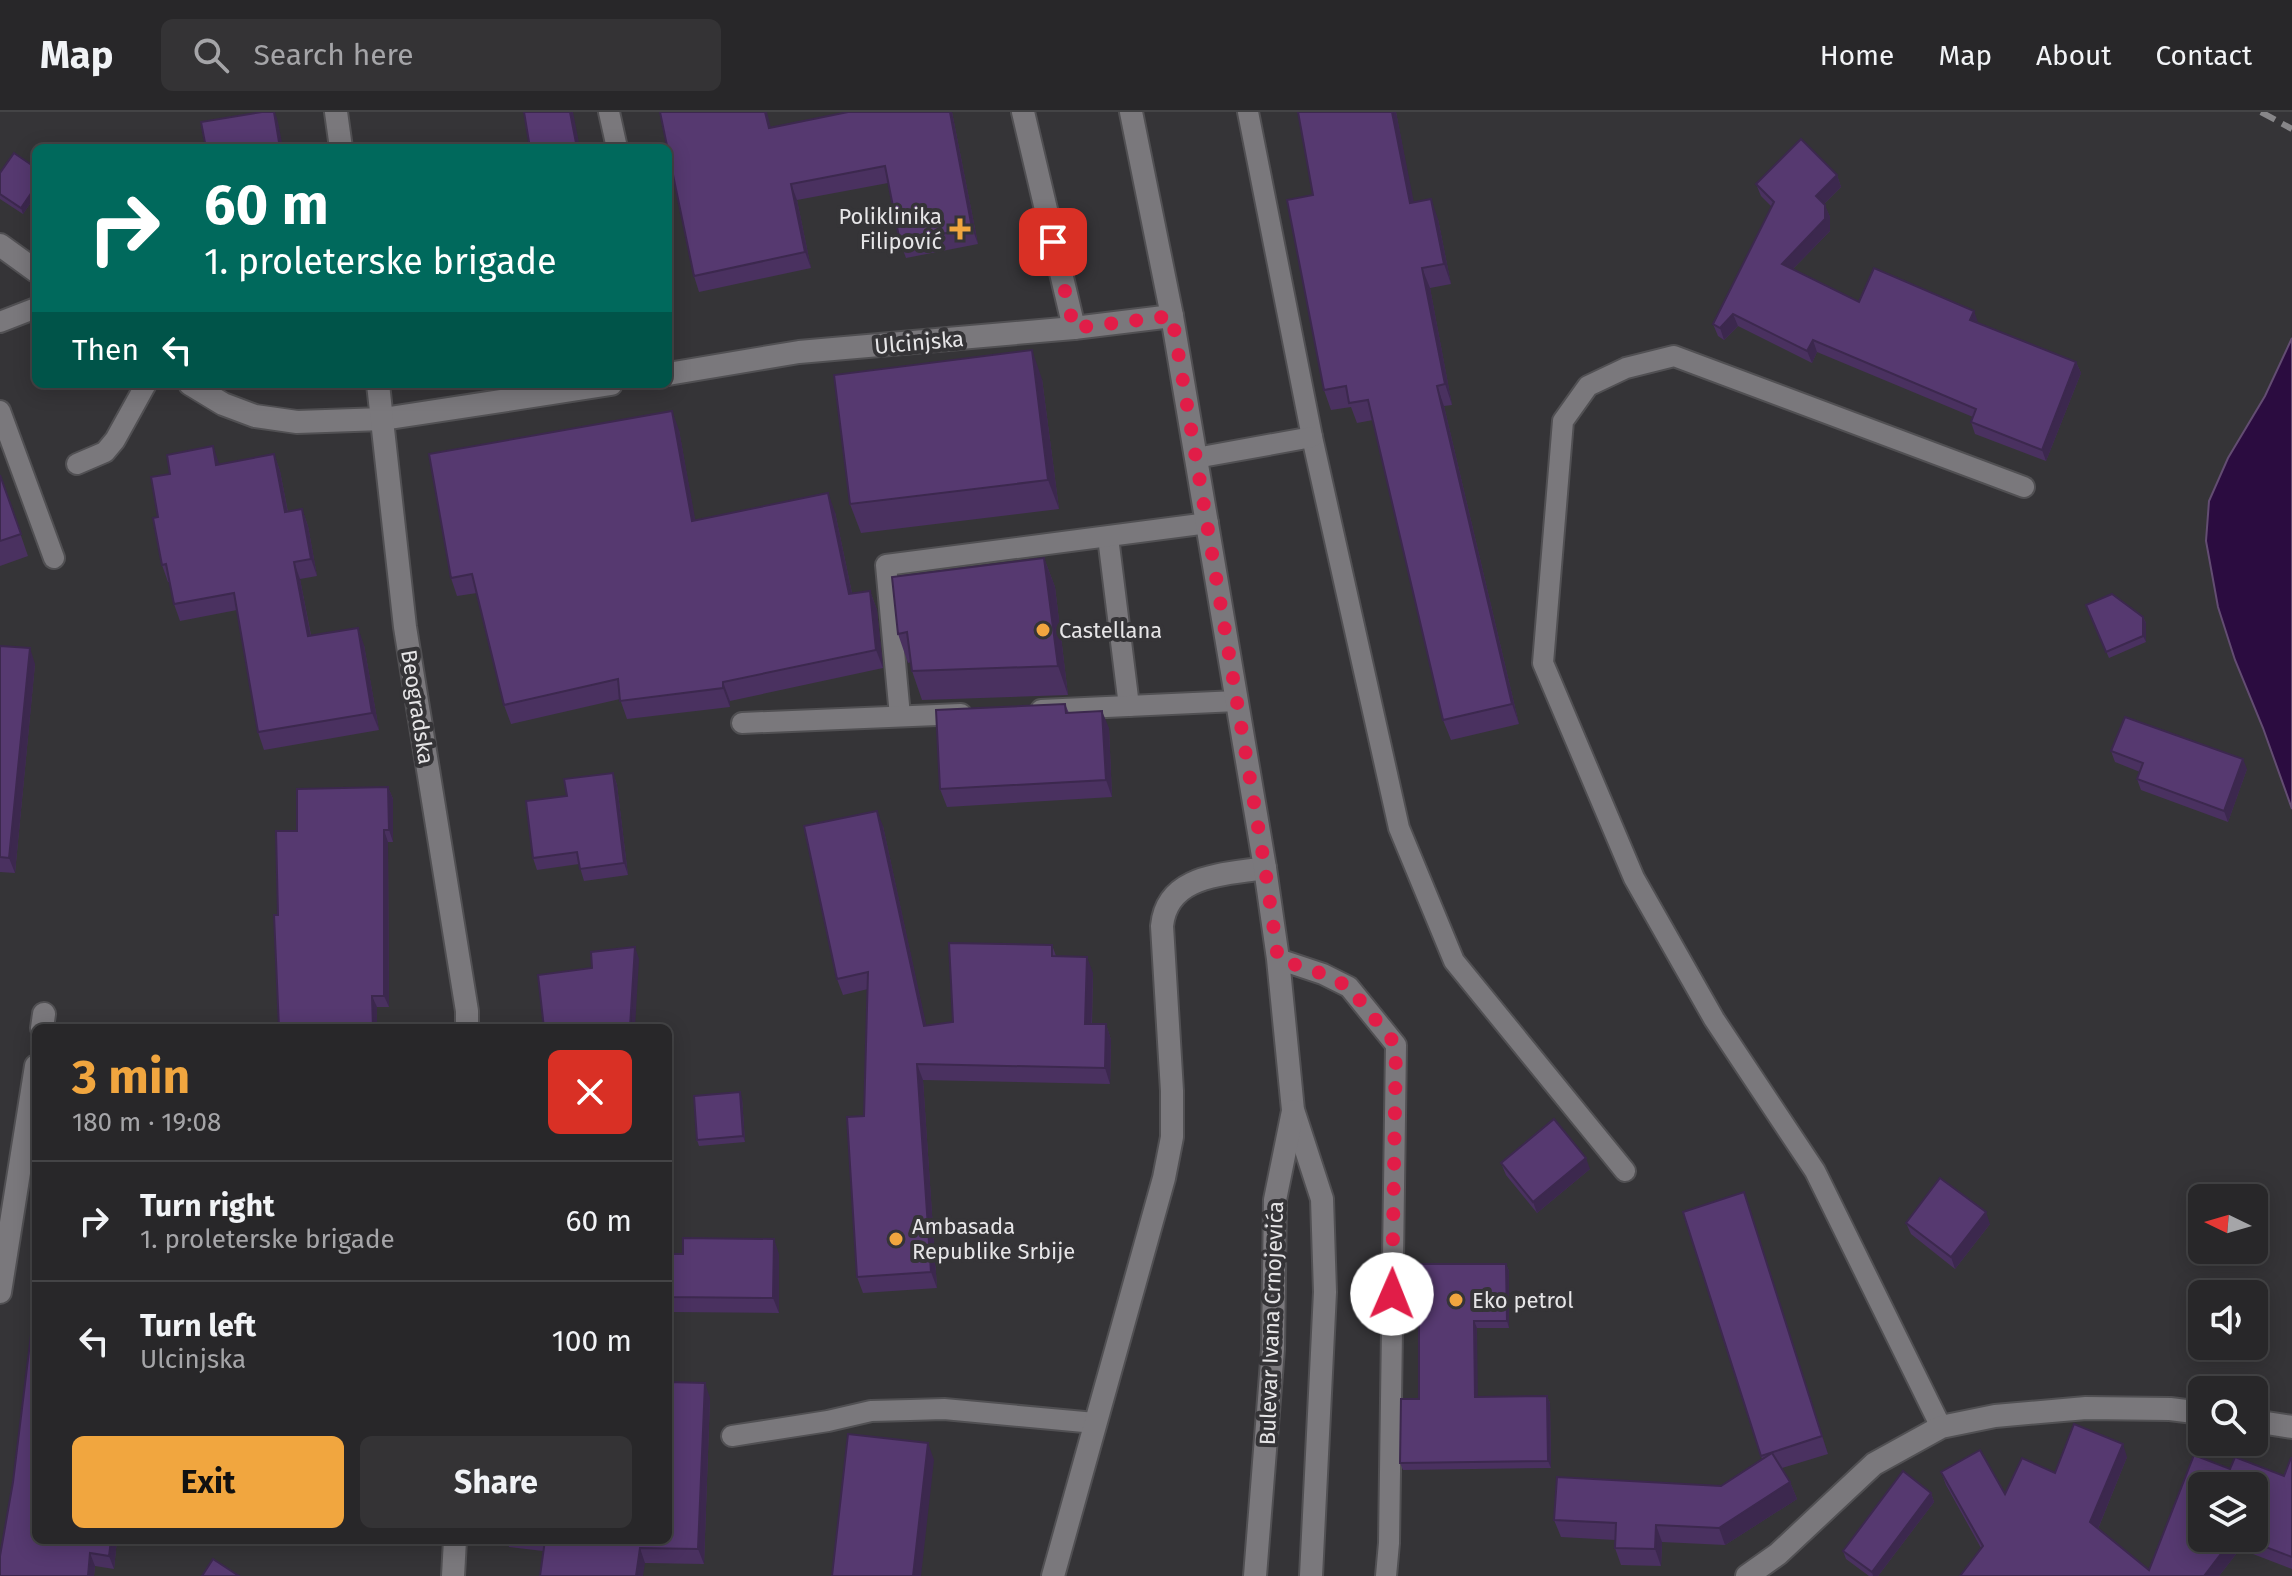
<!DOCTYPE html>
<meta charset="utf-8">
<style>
body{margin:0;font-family:"Fira Sans",sans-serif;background:#343335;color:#f1f3f6;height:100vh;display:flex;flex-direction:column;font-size:30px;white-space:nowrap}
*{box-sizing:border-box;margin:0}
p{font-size:26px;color:#a5a5a8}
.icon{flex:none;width:44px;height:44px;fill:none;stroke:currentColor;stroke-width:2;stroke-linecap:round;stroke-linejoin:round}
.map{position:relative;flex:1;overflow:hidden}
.side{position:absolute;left:32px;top:912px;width:640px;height:520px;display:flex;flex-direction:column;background:#282729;border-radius:12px;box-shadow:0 4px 20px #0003,0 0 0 2px #444446}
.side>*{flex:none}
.guide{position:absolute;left:32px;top:32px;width:640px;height:244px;border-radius:12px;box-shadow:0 4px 20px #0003,0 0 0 2px #444446;background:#00695c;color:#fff;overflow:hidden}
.needle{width:52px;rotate:275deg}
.buttons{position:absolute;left:2188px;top:1072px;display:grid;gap:16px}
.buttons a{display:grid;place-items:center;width:80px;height:80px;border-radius:12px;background:#282729;box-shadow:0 4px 20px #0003,0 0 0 2px #444446;font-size:40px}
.pin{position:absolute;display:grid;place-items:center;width:68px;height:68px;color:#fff;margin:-34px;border-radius:16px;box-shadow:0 4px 12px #0006}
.me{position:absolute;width:88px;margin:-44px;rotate:1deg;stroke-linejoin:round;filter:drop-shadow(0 0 6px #0008)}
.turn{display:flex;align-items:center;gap:28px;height:168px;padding:0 40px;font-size:36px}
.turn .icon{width:104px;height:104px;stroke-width:2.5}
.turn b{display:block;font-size:56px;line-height:68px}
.then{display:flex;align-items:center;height:76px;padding:0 40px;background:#0003;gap:16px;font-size:30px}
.round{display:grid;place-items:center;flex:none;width:84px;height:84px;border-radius:12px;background:#343335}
.overview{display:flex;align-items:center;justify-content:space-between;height:136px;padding:0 40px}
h1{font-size:48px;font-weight:700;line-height:60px;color:#f1a63f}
.cta{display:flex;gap:16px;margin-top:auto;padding:16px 40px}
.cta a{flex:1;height:92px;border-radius:12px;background:#f1a63f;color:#111;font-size:32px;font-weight:700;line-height:92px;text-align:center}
.cta a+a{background:#343335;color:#f1f3f6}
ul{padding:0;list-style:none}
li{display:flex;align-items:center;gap:24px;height:120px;padding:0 40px;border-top:2px solid #444446}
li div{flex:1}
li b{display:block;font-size:30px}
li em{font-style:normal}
header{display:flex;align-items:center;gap:48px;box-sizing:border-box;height:112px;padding:0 40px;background:#282729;border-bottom:2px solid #444446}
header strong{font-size:38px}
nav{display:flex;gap:44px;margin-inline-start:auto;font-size:28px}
.search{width:560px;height:72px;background:#343335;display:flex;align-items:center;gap:20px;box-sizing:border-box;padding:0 28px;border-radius:12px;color:#a5a5a8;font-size:30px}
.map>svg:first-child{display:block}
.water{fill:#2b0c40;stroke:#634d72;stroke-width:2}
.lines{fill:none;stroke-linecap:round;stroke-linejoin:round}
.service-casing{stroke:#515053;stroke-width:24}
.minor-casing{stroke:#515053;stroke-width:26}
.secondary-casing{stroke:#515053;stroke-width:26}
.service{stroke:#7a787c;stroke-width:20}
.minor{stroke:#7a787c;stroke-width:22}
.secondary{stroke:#7a787c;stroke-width:22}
.rail{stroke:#878689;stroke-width:6;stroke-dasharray:16 8;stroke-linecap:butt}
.wall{fill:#4a3160;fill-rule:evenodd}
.shaded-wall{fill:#3c284e}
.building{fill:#563970;stroke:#3c284e;stroke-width:2}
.route{stroke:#e11d48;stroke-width:14;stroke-dasharray:0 25.2}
.poi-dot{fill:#f1a63f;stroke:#353437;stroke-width:3}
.labels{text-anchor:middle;stroke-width:8;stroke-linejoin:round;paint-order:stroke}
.poi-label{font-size:22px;fill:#e6e5e7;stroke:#353437;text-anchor:start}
.street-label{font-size:22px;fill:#e6e5e7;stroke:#353437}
</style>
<header>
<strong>Map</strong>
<div class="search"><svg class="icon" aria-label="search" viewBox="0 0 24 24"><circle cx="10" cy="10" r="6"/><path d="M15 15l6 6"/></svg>Search here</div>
<nav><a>Home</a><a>Map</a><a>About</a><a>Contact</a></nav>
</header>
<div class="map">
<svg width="2292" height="1464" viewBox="0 0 2292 1464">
<rect width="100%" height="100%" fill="#353437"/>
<!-- water -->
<polygon class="water" points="2292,226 2292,697 2263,616 2235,548 2218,495 2206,429 2209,389 2228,346 2265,284"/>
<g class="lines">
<defs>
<g id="service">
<polyline points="609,0 617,36"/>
<polyline points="1248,0 1312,325 1399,716 1454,849 1625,1059"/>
<polyline points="0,210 36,196"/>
<polyline points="0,299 54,446"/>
<polyline points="1196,346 1312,325"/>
<polyline points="77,352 105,340 115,328 146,272"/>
<polyline points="1108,425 1129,594"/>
<polyline points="1041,598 1237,589"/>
<polyline points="900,604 886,453 1208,411"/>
<polyline points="742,611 961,602"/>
<polyline points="1278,847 1323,862 1349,875 1396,933 1389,1431 1386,1464"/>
<polyline points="1941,1315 1815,1059 1714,907 1634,766 1543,551 1563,309 1588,274 1626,256 1674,244 2024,375"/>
<polyline points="732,1324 828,1309 871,1299 910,1298 944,1297 1095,1311"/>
</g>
<g id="minor">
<polyline points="336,0 341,36"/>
<polyline points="1023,0 1074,216"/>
<polyline points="0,133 36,159"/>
<polyline points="668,262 799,240 1074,216 1172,204"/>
<polyline points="190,272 223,292 255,304 297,310 383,307 611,272"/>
<polyline points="378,272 405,515 467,899 467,916"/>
<polyline points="42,916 44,902"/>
<polyline points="0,1180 36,954"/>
<polyline points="2254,1309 2292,1315"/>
<polyline points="453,1464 455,1428"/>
<path d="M1053,1464l111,-398 8,-41v-46l-10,-165c5,-52 62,-51 103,-58"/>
<polyline points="1747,1464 1778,1442 1874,1352 1941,1315 1995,1304 2086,1296 2170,1297 2202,1301"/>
</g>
<g id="secondary">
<polyline points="1131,0 1172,204 1265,756 1278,847 1293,998 1322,1087 1325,1180 1311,1464"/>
<polyline points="1255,1464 1273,1237 1275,1088 1293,999"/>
</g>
</defs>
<!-- service casing -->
<use href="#service" class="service-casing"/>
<!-- minor casing -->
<use href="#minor" class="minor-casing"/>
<!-- secondary casing -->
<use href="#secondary" class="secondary-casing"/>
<!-- service -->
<use href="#service" class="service"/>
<!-- minor -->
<use href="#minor" class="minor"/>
<!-- secondary -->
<use href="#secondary" class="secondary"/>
<!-- rail -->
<polyline class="rail" points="2261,0 2292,17"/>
</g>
<!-- wall -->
<g class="wall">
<polygon points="848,0 952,0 978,132 906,146 900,130 888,71 797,88 811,156 699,180 694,164 771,15"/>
<polygon points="1298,0 1396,0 1413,90 1438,107 1451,172 1430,176 1452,293 1444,294 1519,612 1451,628 1443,608 1373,308 1357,311 1351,295 1331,298 1324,278 1313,83"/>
<polygon points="36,56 36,83 23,102 0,87 0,61"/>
<polygon points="1837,63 1841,75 1824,92 1830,105 1830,119 1793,157 1859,190 1978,211 2076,250 2081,261 2046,349 1975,322 1971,310 1973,305 1817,240 1812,251 1738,214 1724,228 1718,224 1713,212 1772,95 1761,84 1756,72"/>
<polygon points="1042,267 1059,397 861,421 850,392"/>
<polygon points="679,318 695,409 835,400 852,481 870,479 877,498 883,556 730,589 730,595 627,607 620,587 511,612 504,593 477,481 457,484 451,466"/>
<polygon points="274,342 280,359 288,400 302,397 308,414 317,464 300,467 311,523 364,533 379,618 264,638 258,620 237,498 180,509 174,492 170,470 168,470 162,453 219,352"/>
<polygon points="0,363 28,444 0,454"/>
<polygon points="1044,446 1055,475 1068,583 922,588 912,559 911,550 908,551 898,522"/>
<polygon points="2086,493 2143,505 2146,511 2146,530 2109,546"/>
<polygon points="0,534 35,552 15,761 0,760"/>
<polygon points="1065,592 1069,601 1109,616 1112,685 947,695 940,677"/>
<polygon points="2111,639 2247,657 2228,710 2141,678 2137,667 2140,660 2115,650"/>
<polygon points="613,661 617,673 628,763 584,769 579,752 537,758 533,746 567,684"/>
<polygon points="388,675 393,687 393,730 388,730 389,895 377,895 377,916 279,916 297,719"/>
<polygon points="883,714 926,914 953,910 1052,833 1056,844 1093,861 1092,912 1106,912 1111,928 1110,972 923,968 937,1176 863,1181 857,1165 864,1004 868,877 843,883 837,867"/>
<polygon points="742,986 745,1030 699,1034 697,1028"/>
<polygon points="1501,1051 1590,1057 1537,1101 1506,1063"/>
<polygon points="1744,1080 1828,1342 1782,1356 1790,1370 1797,1387 1725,1433 1662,1430 1661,1454 1621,1453 1615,1436 1615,1428 1561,1425 1554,1408 1721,1374 1762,1347 1683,1100"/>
<polygon points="1906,1111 1990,1112 1955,1157 1911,1122"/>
<polygon points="668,1142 779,1142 779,1201 668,1200"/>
<polygon points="1506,1152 1509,1159 1509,1216 1477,1216 1477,1285 1547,1284 1550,1291 1551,1356 1403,1358 1400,1351 1419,1287"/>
<polygon points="710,1286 704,1452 645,1451 509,1435 507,1428 668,1428"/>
<path d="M2127,1345l-29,72 51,41 81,-101 54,7 8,-18v111l-52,-20 -21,27h-259l21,-28 -35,-63 -5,-13 64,22 50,-21zM2254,1374v52h-52z"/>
<polygon points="13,1370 36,1428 117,1428 114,1457 95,1454 94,1464 0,1464"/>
<polygon points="1931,1381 1934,1390 1878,1464 1869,1464 1846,1447 1843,1439"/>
</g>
<!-- shaded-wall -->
<g class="shaded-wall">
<polygon points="275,0 278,10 283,36 280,36"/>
<polygon points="570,0 573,0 580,36 577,36"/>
<polygon points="765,0 767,0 775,32 769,16"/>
<polygon points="950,0 952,0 978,132 972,116"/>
<polygon points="1392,0 1396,0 1418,111 1410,91"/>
<polygon points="1837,63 1841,75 1820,96 1816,84"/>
<polygon points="791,72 797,88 811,156 805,140"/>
<polygon points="36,74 36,83 23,102 21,96"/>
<polygon points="1431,87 1438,107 1451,172 1444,152"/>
<polygon points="1825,93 1830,105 1830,119 1786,164 1782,152"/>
<polygon points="1422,156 1430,176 1452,293 1445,272"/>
<polygon points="1974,199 1978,210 1970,208"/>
<polygon points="1733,202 1738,214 1724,228 1720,216"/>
<polygon points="1813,228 1817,240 1812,251 1807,239"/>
<polygon points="1032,238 1042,267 1059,397 1048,368"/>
<polygon points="2076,250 2081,261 2046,349 2042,338"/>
<polygon points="1437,274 1444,294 1519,612 1512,592"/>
<polygon points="672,299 679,318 699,428 692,409"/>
<polygon points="213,334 219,351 222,370 216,353"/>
<polygon points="274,342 280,359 291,417 285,400"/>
<polygon points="828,381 835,400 856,501 849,482"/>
<polygon points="302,397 308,414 317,464 311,447"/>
<polygon points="1044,446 1055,475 1068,583 1058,554"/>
<polygon points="294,450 300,467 314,541 308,524"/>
<polygon points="870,479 877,498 883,556 876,538"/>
<polygon points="2143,505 2146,511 2146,530 2143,524"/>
<polygon points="358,516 364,533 379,618 372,601"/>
<polygon points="30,536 35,552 15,761 9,746"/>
<polygon points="723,570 730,589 730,595 723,576"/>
<polygon points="1102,599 1109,616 1112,685 1106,668"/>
<polygon points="2243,647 2247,657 2228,710 2224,699"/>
<polygon points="613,661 617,673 628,763 624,751"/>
<polygon points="388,675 393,687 393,730 389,718"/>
<polygon points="877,699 883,714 930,930 924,914"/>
<polygon points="384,718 388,730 389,895 384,884"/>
<polygon points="635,835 639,847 635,916 631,916"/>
<polygon points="1087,845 1093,861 1091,928 1085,912"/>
<polygon points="372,884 377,895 377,916 373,916"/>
<polygon points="1106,912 1111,928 1110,972 1105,956"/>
<polygon points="917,952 923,968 937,1176 931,1160"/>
<polygon points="740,980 742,986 745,1030 743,1024"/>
<polygon points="1586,1046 1590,1057 1537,1101 1533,1090"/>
<polygon points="1744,1080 1750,1097 1828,1342 1822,1324"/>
<polygon points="1986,1100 1990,1112 1955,1157 1951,1145"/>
<polygon points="774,1127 779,1142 779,1201 773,1186"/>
<polygon points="1506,1152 1509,1159 1509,1216 1507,1209"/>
<polygon points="1474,1209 1477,1216 1478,1292 1475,1285"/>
<polygon points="705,1271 710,1286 704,1452 698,1437"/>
<polygon points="1547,1284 1550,1291 1551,1356 1548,1349"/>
<polygon points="928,1331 934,1348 921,1464 913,1464"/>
<polygon points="2123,1332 2127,1345 2095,1424 2090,1410"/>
<polygon points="1790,1370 1797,1387 1725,1433 1719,1416"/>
<polygon points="1931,1381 1934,1390 1878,1464 1873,1464 1872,1460"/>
<polygon points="1656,1413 1662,1430 1661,1454 1655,1437"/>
<polygon points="2233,1426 2236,1426 2240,1437 2219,1464 2204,1464"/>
<polygon points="111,1428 117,1428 114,1457 109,1444"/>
<polygon points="640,1436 645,1451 643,1464 636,1464"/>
<polygon points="90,1441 95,1454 94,1464 88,1464"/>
</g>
<!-- building -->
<g class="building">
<polygon points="262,0 274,0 280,36 206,36 201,10"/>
<polygon points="524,0 570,0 577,36 530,36"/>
<polygon points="660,0 765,0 769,16 848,0 950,0 972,116 900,130 885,54 791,72 805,140 694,164"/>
<polygon points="1298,0 1392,0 1410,91 1431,87 1444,152 1422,156 1445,272 1437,274 1512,592 1443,608 1368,288 1349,291 1346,274 1324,278 1287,88 1313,83"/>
<polygon points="1801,27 1837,63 1816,84 1825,93 1825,107 1782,152 1859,190 1874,156 1974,199 1970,208 2076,250 2042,338 1971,310 1976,297 1813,228 1807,239 1733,202 1720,216 1713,212 1774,90 1756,72"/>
<polygon points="14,41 36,56 36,74 21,96 0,82 0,61"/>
<polygon points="1032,238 1048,368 850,392 834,263"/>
<polygon points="672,299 692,409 828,381 849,482 870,479 876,538 723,570 723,576 620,589 618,567 504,593 472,462 451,466 429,342"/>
<polygon points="213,334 216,353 274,342 285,400 302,397 311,447 294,450 308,524 358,516 372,601 258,620 234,481 174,492 166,452 162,453 153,406 158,405 151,365 170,362 167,343"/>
<polygon points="0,363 21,422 0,429"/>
<polygon points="1044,446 1058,554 912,559 907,520 898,522 892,465"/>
<polygon points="2112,482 2143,505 2143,524 2106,540 2086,493"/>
<polygon points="0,534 30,536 9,746 0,745"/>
<polygon points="1065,592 1066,601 1102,599 1106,668 940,677 936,598"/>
<polygon points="2125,605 2243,647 2224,699 2137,667 2143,651 2111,639"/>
<polygon points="613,661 624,751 580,757 577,740 533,746 526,689 567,684 564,667"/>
<polygon points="388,675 389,718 384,718 384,884 372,884 373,916 279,916 274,803 278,803 276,719 297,719 297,677"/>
<polygon points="877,699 924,914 953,910 949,831 1052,833 1052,844 1087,845 1085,912 1106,912 1105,956 917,952 931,1160 857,1165 847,1005 864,1004 868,860 837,867 804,714"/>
<polygon points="635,835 630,915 544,916 538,863 592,856 591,840"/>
<polygon points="740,980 743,1024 697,1028 694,984"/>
<polygon points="1554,1007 1586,1046 1533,1090 1501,1051"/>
<polygon points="1940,1066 1986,1100 1951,1145 1906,1111"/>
<polygon points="1744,1080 1822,1324 1761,1344 1683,1100"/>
<polygon points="683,1126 774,1127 773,1186 668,1185 668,1142 683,1142"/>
<polygon points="1419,1152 1506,1152 1507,1209 1474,1209 1475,1285 1547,1284 1548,1349 1400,1351 1401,1287 1419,1287"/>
<polygon points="31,1223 36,1224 36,1428 111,1428 109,1444 90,1441 88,1464 0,1464 0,1444 13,1370"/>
<polygon points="668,1270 705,1271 698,1437 640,1436 636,1464 540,1464 545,1428 668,1428"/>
<polygon points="2074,1312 2123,1332 2090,1410 2149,1458 2194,1343 2230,1357 2235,1345 2284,1364 2291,1346 2292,1346 2292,1445 2242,1426 2254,1426 2254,1374 2202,1374 2202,1426 2233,1426 2204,1464 1960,1464 1983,1434 1941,1360 1980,1338 2005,1382 2022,1346 2055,1361"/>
<polygon points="848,1322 928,1331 913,1464 832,1464"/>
<polygon points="1772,1341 1790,1370 1719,1416 1656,1413 1655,1437 1615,1436 1616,1411 1554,1408 1557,1365 1721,1374"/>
<polygon points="1903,1359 1931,1381 1872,1460 1843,1439"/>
<polygon points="213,1447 239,1464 202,1464"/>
</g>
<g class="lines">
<!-- route -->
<polyline class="route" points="1053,130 1074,216 1172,204 1265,756 1278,847 1323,862 1349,875 1396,933 1392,1182"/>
</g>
<!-- markers -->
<g class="poi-dot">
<path d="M956 105h8v8h8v8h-8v8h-8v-8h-8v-8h8z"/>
<circle cx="1043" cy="518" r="8"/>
<circle cx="896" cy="1127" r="8"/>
<circle cx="1456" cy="1188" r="8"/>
</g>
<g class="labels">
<!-- poi labels -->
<g class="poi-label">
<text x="942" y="112" text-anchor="end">Poliklinika<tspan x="942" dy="25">Filipović</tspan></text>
<text x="1059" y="526">Castellana</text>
<text x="912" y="1122">Ambasada<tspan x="912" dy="25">Republike Srbije</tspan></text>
<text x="1472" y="1196">Eko petrol</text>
</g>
<!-- street labels -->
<g class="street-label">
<text transform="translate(919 230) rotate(-5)" y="8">Ulcinjska</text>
<text transform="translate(418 595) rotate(81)" y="8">Beogradska</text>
<text transform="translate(1271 1211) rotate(-88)" y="8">Bulevar Ivana Crnojevića</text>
</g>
</g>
</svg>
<div class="buttons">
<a><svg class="needle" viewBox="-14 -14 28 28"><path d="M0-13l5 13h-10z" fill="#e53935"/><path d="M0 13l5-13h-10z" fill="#a5a5a8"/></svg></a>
<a><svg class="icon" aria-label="sound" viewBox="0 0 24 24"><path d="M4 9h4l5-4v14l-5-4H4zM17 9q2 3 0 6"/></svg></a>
<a><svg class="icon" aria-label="search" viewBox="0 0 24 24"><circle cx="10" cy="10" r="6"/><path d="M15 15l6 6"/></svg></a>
<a><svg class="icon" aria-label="layers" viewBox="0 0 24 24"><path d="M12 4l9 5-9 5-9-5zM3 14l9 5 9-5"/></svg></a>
</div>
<div class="pin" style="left:1053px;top:130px;background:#d93025"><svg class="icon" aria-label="arrive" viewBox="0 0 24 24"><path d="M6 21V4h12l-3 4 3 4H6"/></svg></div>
<svg class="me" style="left:1392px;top:1182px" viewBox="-20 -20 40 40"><circle r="19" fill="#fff"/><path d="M0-13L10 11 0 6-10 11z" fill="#e11d48"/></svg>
<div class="guide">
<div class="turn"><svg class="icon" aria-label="right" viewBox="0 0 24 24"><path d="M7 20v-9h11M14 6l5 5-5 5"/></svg><div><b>60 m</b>1. proleterske brigade</div></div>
<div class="then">Then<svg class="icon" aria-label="left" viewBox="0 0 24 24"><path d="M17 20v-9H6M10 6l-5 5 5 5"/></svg></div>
</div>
<section class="side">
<div class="overview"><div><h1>3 min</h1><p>180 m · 19:08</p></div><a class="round" style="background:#d93025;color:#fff"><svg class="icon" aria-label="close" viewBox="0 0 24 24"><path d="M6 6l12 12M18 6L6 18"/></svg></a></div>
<ul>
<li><svg class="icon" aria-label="right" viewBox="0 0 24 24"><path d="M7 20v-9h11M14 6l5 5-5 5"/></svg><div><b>Turn right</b><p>1. proleterske brigade</p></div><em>60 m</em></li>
<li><svg class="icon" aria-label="left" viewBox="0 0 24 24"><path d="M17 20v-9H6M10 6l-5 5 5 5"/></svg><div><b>Turn left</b><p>Ulcinjska</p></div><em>100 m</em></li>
</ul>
<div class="cta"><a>Exit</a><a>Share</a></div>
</section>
</div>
